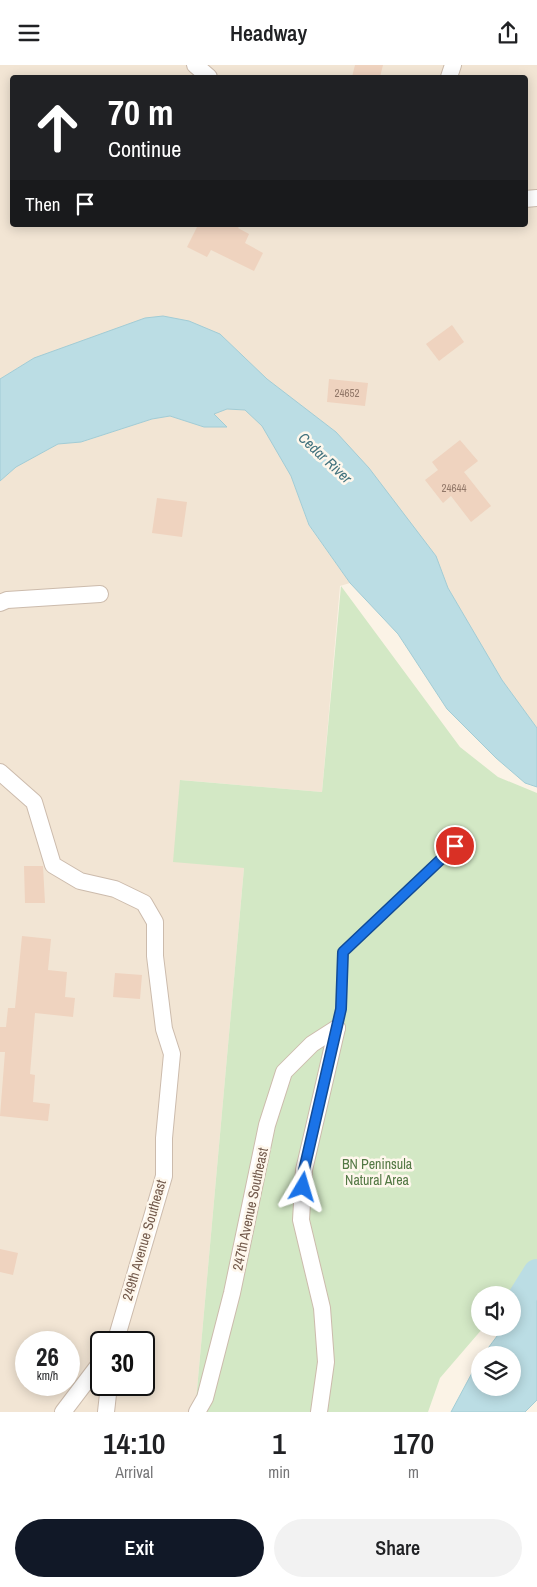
<!DOCTYPE html>
<style>
body{margin:0;font-family:"Archivo Narrow",sans-serif;background:#f2f2f2;color:#202124;height:100vh;display:flex;flex-direction:column;font-size:19px;white-space:nowrap}
*{box-sizing:border-box;margin:0}
p{font-size:16px;color:#757577}
.icon{flex:none;width:28px;height:28px;fill:none;stroke:currentColor;stroke-width:2;stroke-linecap:round;stroke-linejoin:round}
.map{position:relative;height:1347px;overflow:hidden}
.details{display:flex;flex-direction:column;background:#fff;flex:1}
.details>*{flex:none}
.banner{position:absolute;left:10px;top:10px;width:518px;height:152px;border-radius:5px;box-shadow:0 2px 12px #0003;background:#202124;color:#fff;overflow:hidden}
.controls{position:absolute;left:471px;top:1221px;display:grid;gap:10px}
.controls a{display:grid;place-items:center;width:50px;height:50px;border-radius:50%;background:#fff;box-shadow:0 2px 12px #0003;font-size:25px}
.speed{position:absolute;left:15px;top:1266px;display:flex;gap:10px;font-size:25px;font-weight:700;text-align:center}
.speed>*{display:grid;place-content:center;width:65px;height:65px;border-radius:50%;background:#fff;box-shadow:0 2px 12px #0003;line-height:1}
.speed small{font-size:12px;font-weight:400}
.speed .limit{border:2px solid #111;border-radius:8px;background:#fff;color:#111}
.pin{position:absolute;display:grid;place-items:center;width:42px;height:42px;color:#fff;margin:-21px;border:2px solid #fff;border-radius:50%;box-shadow:0 1px 5px #0007}
.me{position:absolute;width:55px;margin:-28px;rotate:7deg;stroke-linejoin:round;filter:drop-shadow(0 0 4px #0008)}
.turn{display:flex;align-items:center;gap:18px;height:105px;padding:0 15px;font-size:22px}
.turn .icon{width:65px;height:65px;stroke-width:2.5}
.turn b{display:block;font-size:35px;line-height:42px}
.then{display:flex;align-items:center;height:48px;padding:0 15px;background:#0003;gap:10px;font-size:19px}
.eta{display:flex;justify-content:space-evenly;align-items:center;height:85px;text-align:center}
.eta b{font-size:30px;font-weight:600;line-height:35px}
.button{display:flex;gap:10px;margin-top:auto;padding:10px 15px}
.button a{flex:1;height:58px;border-radius:30px;background:#111827;color:#fff;font-size:20px;font-weight:600;line-height:58px;text-align:center}
.button a+a{background:#f2f2f2;color:#202124}
header{display:flex;justify-content:space-between;align-items:center;height:65px;padding:0 15px;background:#fff;font-size:22px;font-weight:600}
.map>svg:first-child{display:block}
.residential{fill:#f2e5d4;fill-rule:evenodd}
.green{fill:#d3e8c5}
.water{fill:#bbdde4;stroke:#a2ccd5}
.lines{fill:none;stroke-linecap:round;stroke-linejoin:round}
.river{stroke:#bbdde4;stroke-width:28}
.building{fill:#efd3bf}
.service-casing{stroke:#ccbbac;stroke-width:9}
.minor-casing{stroke:#ccbbac;stroke-width:18}
.service{stroke:#fff;stroke-width:8}
.minor{stroke:#fff;stroke-width:16}
.route-casing{stroke:#114b97;stroke-width:12}
.route{stroke:#1a73e8;stroke-width:9}
.labels{text-anchor:middle;stroke-width:5;stroke-linejoin:round;paint-order:stroke}
.number-label{font-size:11px;fill:#927869}
.park-label{font-size:14px;fill:#537844;stroke:#fef7ec}
.street-label{font-size:14px;fill:#735a4c;stroke:#fef7ec}
.water-label{font-size:15px;font-style:italic;fill:#43737e;stroke:#fef7ec}
</style>
<header><svg class="icon" aria-label="menu" viewBox="0 0 24 24"><path d="M4 6h16M4 12h16M4 18h16"/></svg>Headway<svg class="icon" aria-label="share" viewBox="0 0 24 24"><path d="M12 15V3M7 8l5-5 5 5M5 13v7h14v-7"/></svg></header>
<div class="map">
<svg width="537" height="1347" viewBox="0 0 537 1347">
<rect width="100%" height="100%" fill="#fbf3e6"/>
<!-- residential -->
<g class="residential">
<path d="M0,0h537v663l-35,-48 -54,-92 -12,-32 -100,-124 -69,-53 -47,-45 -130,5 -56,19 -34,21zM12,12h513v148h-513z"/>
<path d="M227,344l18,1 18,16 28,50 18,50 41,57 -10,3 -18,206 -141,-12 63,88 -49,544h-195v-931l16,-14 42,-23 24,-2 70,-23 18,-3 34,11h22l-13,-13zM26,1278h43v42h-43zM101,1278h43v42h-43z"/>
</g>
<!-- green -->
<polygon class="green" points="341,521 460,682 498,712 537,728 537,1196 511,1230 480,1230 480,1262 483,1263 440,1313 428,1347 195,1347 244,803 173,797 180,715 322,727"/>
<!-- water -->
<g class="water">
<polygon points="163,251 189,256 220,269 267,314 336,367 369,403 436,491 448,523 502,615 537,663 537,722 525,718 496,693 447,644 398,569 350,518 309,460 291,411 262,361 245,345 227,344 214,349 227,362 204,362 170,351 152,354 81,377 58,379 16,402 0,416 0,314 34,293 145,253"/>
<polygon points="537,1230 537,1335 525,1347 451,1347 480,1293 480,1322 512,1322 512,1290 483,1290 503,1263 512,1262 513,1255"/>
</g>
<g class="lines">
<!-- river -->
<polyline class="river" points="512,1248 537,1208"/>
</g>
<!-- building -->
<g class="building">
<polygon points="355,0 383,0 380,12 352,12"/>
<polygon points="198,160 240,160 238,163 249,169 245,178 263,188 254,206 211,185 207,192 187,182"/>
<polygon points="452,260 464,277 439,296 426,279"/>
<polygon points="329,314 368,318 365,341 327,337"/>
<polygon points="460,375 478,396 464,407 491,441 471,457 451,431 443,438 425,415 438,405 432,397"/>
<polygon points="157,433 187,437 182,472 152,468"/>
<polygon points="24,801 43,801 45,838 25,838"/>
<polygon points="22,871 51,874 48,905 67,907 65,932 75,933 73,952 35,948 30,1009 35,1010 33,1037 50,1039 48,1056 0,1051 5,987 0,987 0,962 6,962 8,943 15,943"/>
<polygon points="115,908 142,910 140,934 113,932"/>
<polygon points="0,1184 18,1188 13,1210 0,1207"/>
</g>
<g class="lines">
<defs>
<polyline id="service" points="337,963 341,944 343,887 455,781"/>
<g id="minor">
<polyline points="195,0 209,12"/>
<polyline points="449,12 453,0"/>
<polyline points="525,134 537,133"/>
<polyline points="0,538 7,535 100,529"/>
<polyline points="0,707 34,737 53,800 80,816 115,824 144,838 155,857 155,891 164,964 172,989 164,1073 164,1111 115,1278"/>
<polyline points="63,1347 101,1297"/>
<polyline points="106,1347 109,1320"/>
<polyline points="197,1347 205,1333 232,1228 267,1060 284,1007 312,979 337,963"/>
<polyline points="319,1347 326,1297 322,1243 301,1155 304,1105 337,963"/>
</g>
</defs>
<!-- service casing -->
<use href="#service" class="service-casing"/>
<!-- minor casing -->
<use href="#minor" class="minor-casing"/>
<!-- service -->
<use href="#service" class="service"/>
<!-- minor -->
<use href="#minor" class="minor"/>
</g>
<g class="lines">
<defs>
<polyline id="route" points="303,1122 304,1105 341,944 343,887 455,781"/>
</defs>
<!-- route casing -->
<use href="#route" class="route-casing"/>
<!-- route -->
<use href="#route" class="route"/>
</g>
<g class="labels">
<!-- number labels -->
<g class="number-label">
<text x="347" y="332">24652</text>
<text x="454" y="427">24644</text>
</g>
<!-- park labels -->
<g class="park-label">
<text x="377" y="1104">BN Peninsula<tspan x="377" dy="16">Natural Area</tspan></text>
</g>
<!-- street labels -->
<g class="street-label">
<text transform="translate(250 1144) rotate(-78)" y="5">247th Avenue Southeast</text>
<text transform="translate(144 1175) rotate(-74)" y="5">249th Avenue Southeast</text>
</g>
<!-- water labels -->
<g class="water-label">
<text transform="translate(325 393) rotate(43)" y="5">Cedar River</text>
</g>
</g>
</svg>
<div class="controls">
<a><svg class="icon" aria-label="sound" viewBox="0 0 24 24"><path d="M4 9h4l5-4v14l-5-4H4zM17 9q2 3 0 6"/></svg></a>
<a><svg class="icon" aria-label="layers" viewBox="0 0 24 24"><path d="M12 4l9 5-9 5-9-5zM3 14l9 5 9-5"/></svg></a>
</div>
<div class="speed"><div>26<small>km/h</small></div><div class="limit">30</div></div>
<div class="pin" style="left:455px;top:781px;background:#d93025"><svg class="icon" aria-label="arrive" viewBox="0 0 24 24"><path d="M6 21V4h12l-3 4 3 4H6"/></svg></div>
<svg class="me" style="left:303px;top:1122px" viewBox="-20 -20 40 40"><path d="M0-17L14 15 0 8-14 15z" fill="#1a73e8" stroke="#fff" stroke-width="4"/></svg>
<div class="banner">
<div class="turn"><svg class="icon" aria-label="ahead" viewBox="0 0 24 24"><path d="M12 20V5M6 11l6-6 6 6"/></svg><div><b>70 m</b>Continue</div></div>
<div class="then">Then<svg class="icon" aria-label="arrive" viewBox="0 0 24 24"><path d="M6 21V4h12l-3 4 3 4H6"/></svg></div>
</div>
</div>
<section class="details">
<div class="eta">
<div><b>14:10</b><p>Arrival</p></div>
<div><b>1</b><p>min</p></div>
<div><b>170</b><p>m</p></div>
</div>
<div class="button"><a>Exit</a><a>Share</a></div>
</section>
